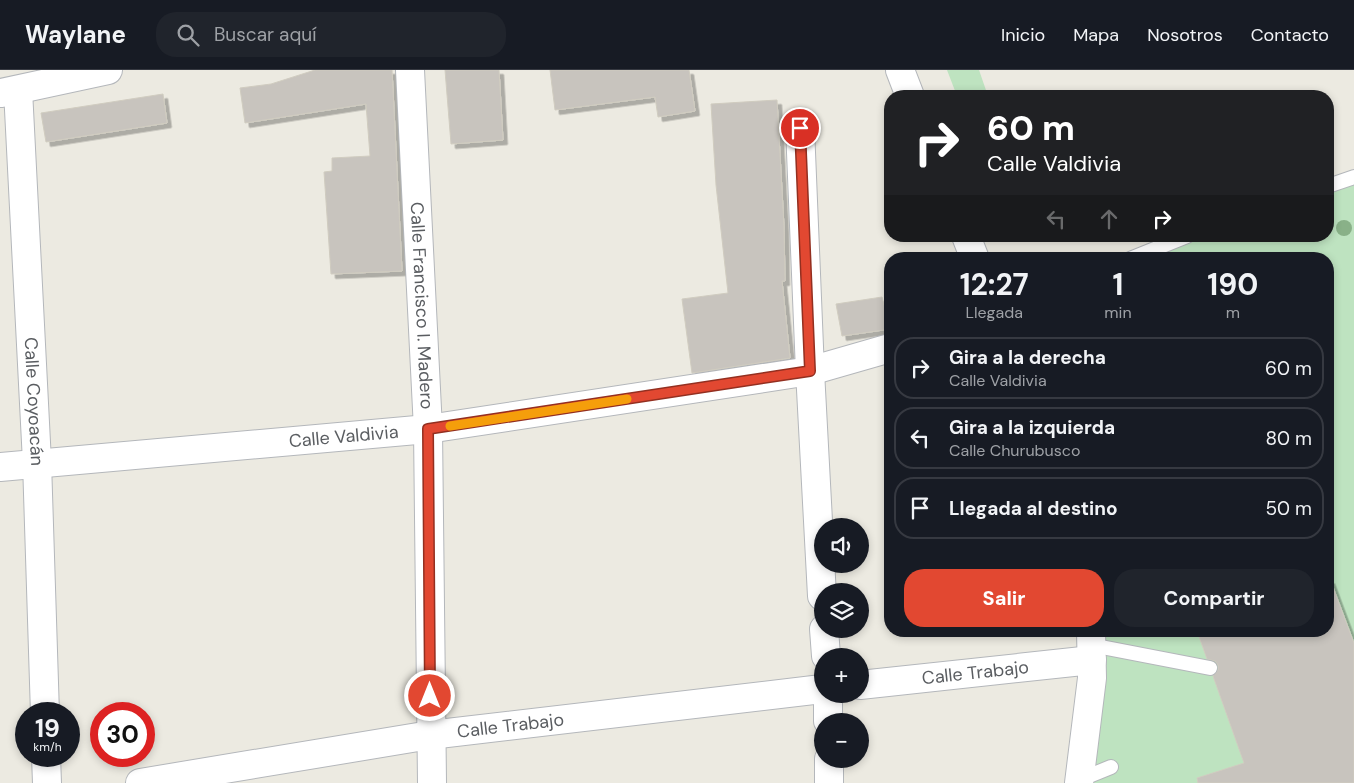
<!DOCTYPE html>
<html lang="es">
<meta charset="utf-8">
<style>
body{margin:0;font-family:"DM Sans",sans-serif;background:#20242c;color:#f1f3f6;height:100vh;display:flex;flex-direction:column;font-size:19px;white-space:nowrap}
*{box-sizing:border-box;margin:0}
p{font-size:16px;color:#9ea1a6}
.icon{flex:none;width:28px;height:28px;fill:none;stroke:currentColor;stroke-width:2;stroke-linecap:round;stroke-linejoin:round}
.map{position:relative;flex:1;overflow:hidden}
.drawer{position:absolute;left:884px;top:182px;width:450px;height:385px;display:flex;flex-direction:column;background:#171b24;border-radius:20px;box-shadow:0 2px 8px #0003}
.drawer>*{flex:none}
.top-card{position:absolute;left:884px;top:20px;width:450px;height:152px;border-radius:20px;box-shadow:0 2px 8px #0003;background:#202124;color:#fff;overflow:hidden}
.buttons{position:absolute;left:814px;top:448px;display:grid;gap:10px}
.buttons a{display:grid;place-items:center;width:55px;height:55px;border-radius:50%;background:#171b24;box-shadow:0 2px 8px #0003;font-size:25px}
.speed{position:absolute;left:15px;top:632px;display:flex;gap:10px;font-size:25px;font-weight:700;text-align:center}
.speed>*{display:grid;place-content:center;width:65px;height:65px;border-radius:50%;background:#171b24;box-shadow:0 2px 8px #0003;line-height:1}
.speed small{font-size:12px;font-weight:400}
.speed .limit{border:8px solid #d22;background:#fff;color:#111}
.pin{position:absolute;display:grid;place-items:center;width:42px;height:42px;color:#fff;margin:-21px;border:2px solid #fff;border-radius:50%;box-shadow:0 1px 5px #0007}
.me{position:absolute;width:55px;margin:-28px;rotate:0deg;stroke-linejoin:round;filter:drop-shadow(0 0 4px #0008)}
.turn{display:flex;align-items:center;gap:18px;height:105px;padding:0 20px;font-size:22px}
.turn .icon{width:65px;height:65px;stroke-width:2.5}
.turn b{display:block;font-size:35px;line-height:42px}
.lanes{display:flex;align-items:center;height:48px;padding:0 20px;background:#0003;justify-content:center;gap:25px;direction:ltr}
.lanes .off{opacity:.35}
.eta{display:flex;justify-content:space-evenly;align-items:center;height:85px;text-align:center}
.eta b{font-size:30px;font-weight:700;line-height:35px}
.button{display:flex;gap:10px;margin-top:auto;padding:10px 20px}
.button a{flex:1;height:58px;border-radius:20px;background:#e24831;color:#fff;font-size:20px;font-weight:700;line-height:58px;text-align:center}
.button a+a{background:#20242c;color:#f1f3f6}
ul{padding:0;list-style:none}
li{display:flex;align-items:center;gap:15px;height:62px;margin:0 10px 8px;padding:0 10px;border:2px solid #363941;border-radius:20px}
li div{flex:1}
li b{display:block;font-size:19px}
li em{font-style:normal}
header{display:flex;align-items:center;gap:30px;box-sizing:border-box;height:70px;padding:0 25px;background:#171b24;border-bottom:1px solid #363941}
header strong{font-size:24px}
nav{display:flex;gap:28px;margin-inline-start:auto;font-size:18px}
.search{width:350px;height:45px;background:#20242c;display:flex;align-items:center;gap:12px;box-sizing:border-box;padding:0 18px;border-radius:20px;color:#9ea1a6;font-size:19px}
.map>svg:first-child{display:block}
.green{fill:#bee3c0}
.building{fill:#c8c4be;stroke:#d0ccc0;filter:url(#shadow)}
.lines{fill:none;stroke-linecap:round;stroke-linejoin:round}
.service-casing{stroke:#b4b7bb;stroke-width:16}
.minor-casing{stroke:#b4b7bb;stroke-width:30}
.tertiary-casing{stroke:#b4b7bb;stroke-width:30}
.service{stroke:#fff;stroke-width:14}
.minor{stroke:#fff;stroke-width:28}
.tertiary{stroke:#fff;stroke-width:28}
.tree{fill:#89b188}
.route-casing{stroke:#932f20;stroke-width:12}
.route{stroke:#e24831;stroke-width:9}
.slow{stroke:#f59e0b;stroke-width:9}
.labels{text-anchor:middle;stroke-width:4;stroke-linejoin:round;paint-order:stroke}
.street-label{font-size:18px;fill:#5a5d61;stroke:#fff}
</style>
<header>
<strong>Waylane</strong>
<div class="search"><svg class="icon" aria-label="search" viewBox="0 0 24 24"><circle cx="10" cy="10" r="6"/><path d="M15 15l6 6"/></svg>Buscar aquí</div>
<nav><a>Inicio</a><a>Mapa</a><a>Nosotros</a><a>Contacto</a></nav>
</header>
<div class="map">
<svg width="1354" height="713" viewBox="0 0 1354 713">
<defs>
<filter id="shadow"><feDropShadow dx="4.5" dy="4.5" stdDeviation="0" flood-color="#0004"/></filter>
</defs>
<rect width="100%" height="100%" fill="#eceae1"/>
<!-- green -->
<g class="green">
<polygon points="947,0 979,0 988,26 957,26"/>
<polygon points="1354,107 1354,713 1079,713 1091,561 1328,561 1328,189 1130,189 1187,166 1328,166 1328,116"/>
</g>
<!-- building -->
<g class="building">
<polygon points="315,0 392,0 402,201 331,204 324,102 332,101 332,88 370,86 366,34 245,53 240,18 271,14"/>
<polygon points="445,0 499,0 503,70 451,74"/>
<polygon points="550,0 689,0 695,41 658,47 655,27 555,40"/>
<polygon points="163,24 167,53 46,72 41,43"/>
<polygon points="777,30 784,157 785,211 782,211 790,288 692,303 682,229 728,223 716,115 711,34"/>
<polygon points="882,227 890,259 842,266 836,234"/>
<polygon points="1330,509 1354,573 1354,713 1198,713 1197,708 1244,693 1213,606 1218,600 1218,595 1215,591 1207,589 1197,561 1328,561 1328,510"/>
</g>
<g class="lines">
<defs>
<g id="service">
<polyline points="1328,116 1354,107"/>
<polyline points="1130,189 1187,166"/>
<polyline points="1091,575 1210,598"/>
<polyline points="1079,710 1111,697"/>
</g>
<g id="minor">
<path id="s1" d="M410,0l18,359 4,354"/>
<path id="s2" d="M18,20l19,372 8,252"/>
<polyline points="1,23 108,0"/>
<polyline points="800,58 810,301 822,526"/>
<path id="s3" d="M0,397l428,-38 382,-58 80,-23"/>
<polyline points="824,559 826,586"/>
<path id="s4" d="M860,615l232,-25"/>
<polyline points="828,624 828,651"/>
<polyline points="46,686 47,713"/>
<polyline points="829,689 829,713"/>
<path id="s5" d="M140,713l290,-48 392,-46"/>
</g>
<g id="tertiary">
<polyline points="900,0 910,26"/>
<polyline points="966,166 975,189"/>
<polyline points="1079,713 1092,608 1091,561"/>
</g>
</defs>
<!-- service casing -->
<use href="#service" class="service-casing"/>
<!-- minor casing -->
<use href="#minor" class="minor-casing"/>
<!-- tertiary casing -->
<use href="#tertiary" class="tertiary-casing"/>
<!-- service -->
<use href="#service" class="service"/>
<!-- minor -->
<use href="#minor" class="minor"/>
<!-- tertiary -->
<use href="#tertiary" class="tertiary"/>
</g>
<!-- trees -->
<circle class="tree" cx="1344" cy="158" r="8"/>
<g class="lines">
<defs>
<polyline id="route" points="430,626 428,359 810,301 800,58"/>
</defs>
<!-- route casing -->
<use href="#route" class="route-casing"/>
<!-- route -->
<use href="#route" class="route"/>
<!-- slow -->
<polyline class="slow" points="450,356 627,329"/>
</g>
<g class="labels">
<!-- street labels -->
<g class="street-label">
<text dy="6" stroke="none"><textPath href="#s1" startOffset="236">Calle Francisco I. Madero</textPath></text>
<text dy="6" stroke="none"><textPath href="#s2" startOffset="312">Calle Coyoacán</textPath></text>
<text dy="6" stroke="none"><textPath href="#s3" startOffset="345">Calle Valdivia</textPath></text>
<text dy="6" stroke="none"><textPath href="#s4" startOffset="116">Calle Trabajo</textPath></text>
<text dy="6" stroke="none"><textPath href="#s5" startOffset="375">Calle Trabajo</textPath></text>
</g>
</g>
</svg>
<div class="buttons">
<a><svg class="icon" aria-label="sound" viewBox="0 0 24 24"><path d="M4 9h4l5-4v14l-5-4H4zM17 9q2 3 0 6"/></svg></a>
<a><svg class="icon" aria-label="layers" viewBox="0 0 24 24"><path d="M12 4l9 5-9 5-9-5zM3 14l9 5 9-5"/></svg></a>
<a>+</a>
<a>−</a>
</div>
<div class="speed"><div>19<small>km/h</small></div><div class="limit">30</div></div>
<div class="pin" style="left:800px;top:58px;background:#d93025"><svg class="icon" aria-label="arrive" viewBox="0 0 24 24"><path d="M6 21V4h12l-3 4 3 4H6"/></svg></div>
<svg class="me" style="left:430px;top:626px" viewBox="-20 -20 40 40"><circle r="17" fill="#e24831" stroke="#fff" stroke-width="3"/><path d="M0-11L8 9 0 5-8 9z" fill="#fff"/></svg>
<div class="top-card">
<div class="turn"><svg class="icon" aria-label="right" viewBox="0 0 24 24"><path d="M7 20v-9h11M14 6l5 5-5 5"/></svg><div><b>60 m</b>Calle Valdivia</div></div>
<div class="lanes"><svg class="icon off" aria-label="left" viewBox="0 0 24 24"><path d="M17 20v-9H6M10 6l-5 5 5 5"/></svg><svg class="icon off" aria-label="ahead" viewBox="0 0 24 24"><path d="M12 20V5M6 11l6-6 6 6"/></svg><svg class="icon" aria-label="right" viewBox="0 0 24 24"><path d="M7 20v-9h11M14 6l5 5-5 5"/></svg></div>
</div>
<section class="drawer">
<div class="eta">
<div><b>12:27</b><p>Llegada</p></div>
<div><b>1</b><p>min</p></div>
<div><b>190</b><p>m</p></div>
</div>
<ul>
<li><svg class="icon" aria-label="right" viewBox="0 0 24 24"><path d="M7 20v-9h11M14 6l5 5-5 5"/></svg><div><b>Gira a la derecha</b><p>Calle Valdivia</p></div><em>60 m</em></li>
<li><svg class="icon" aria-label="left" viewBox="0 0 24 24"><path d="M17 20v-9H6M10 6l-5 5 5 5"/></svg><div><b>Gira a la izquierda</b><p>Calle Churubusco</p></div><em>80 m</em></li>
<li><svg class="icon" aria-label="arrive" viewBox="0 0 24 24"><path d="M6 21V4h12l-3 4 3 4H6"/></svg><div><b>Llegada al destino</b></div><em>50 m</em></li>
</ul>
<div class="button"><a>Salir</a><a>Compartir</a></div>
</section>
</div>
